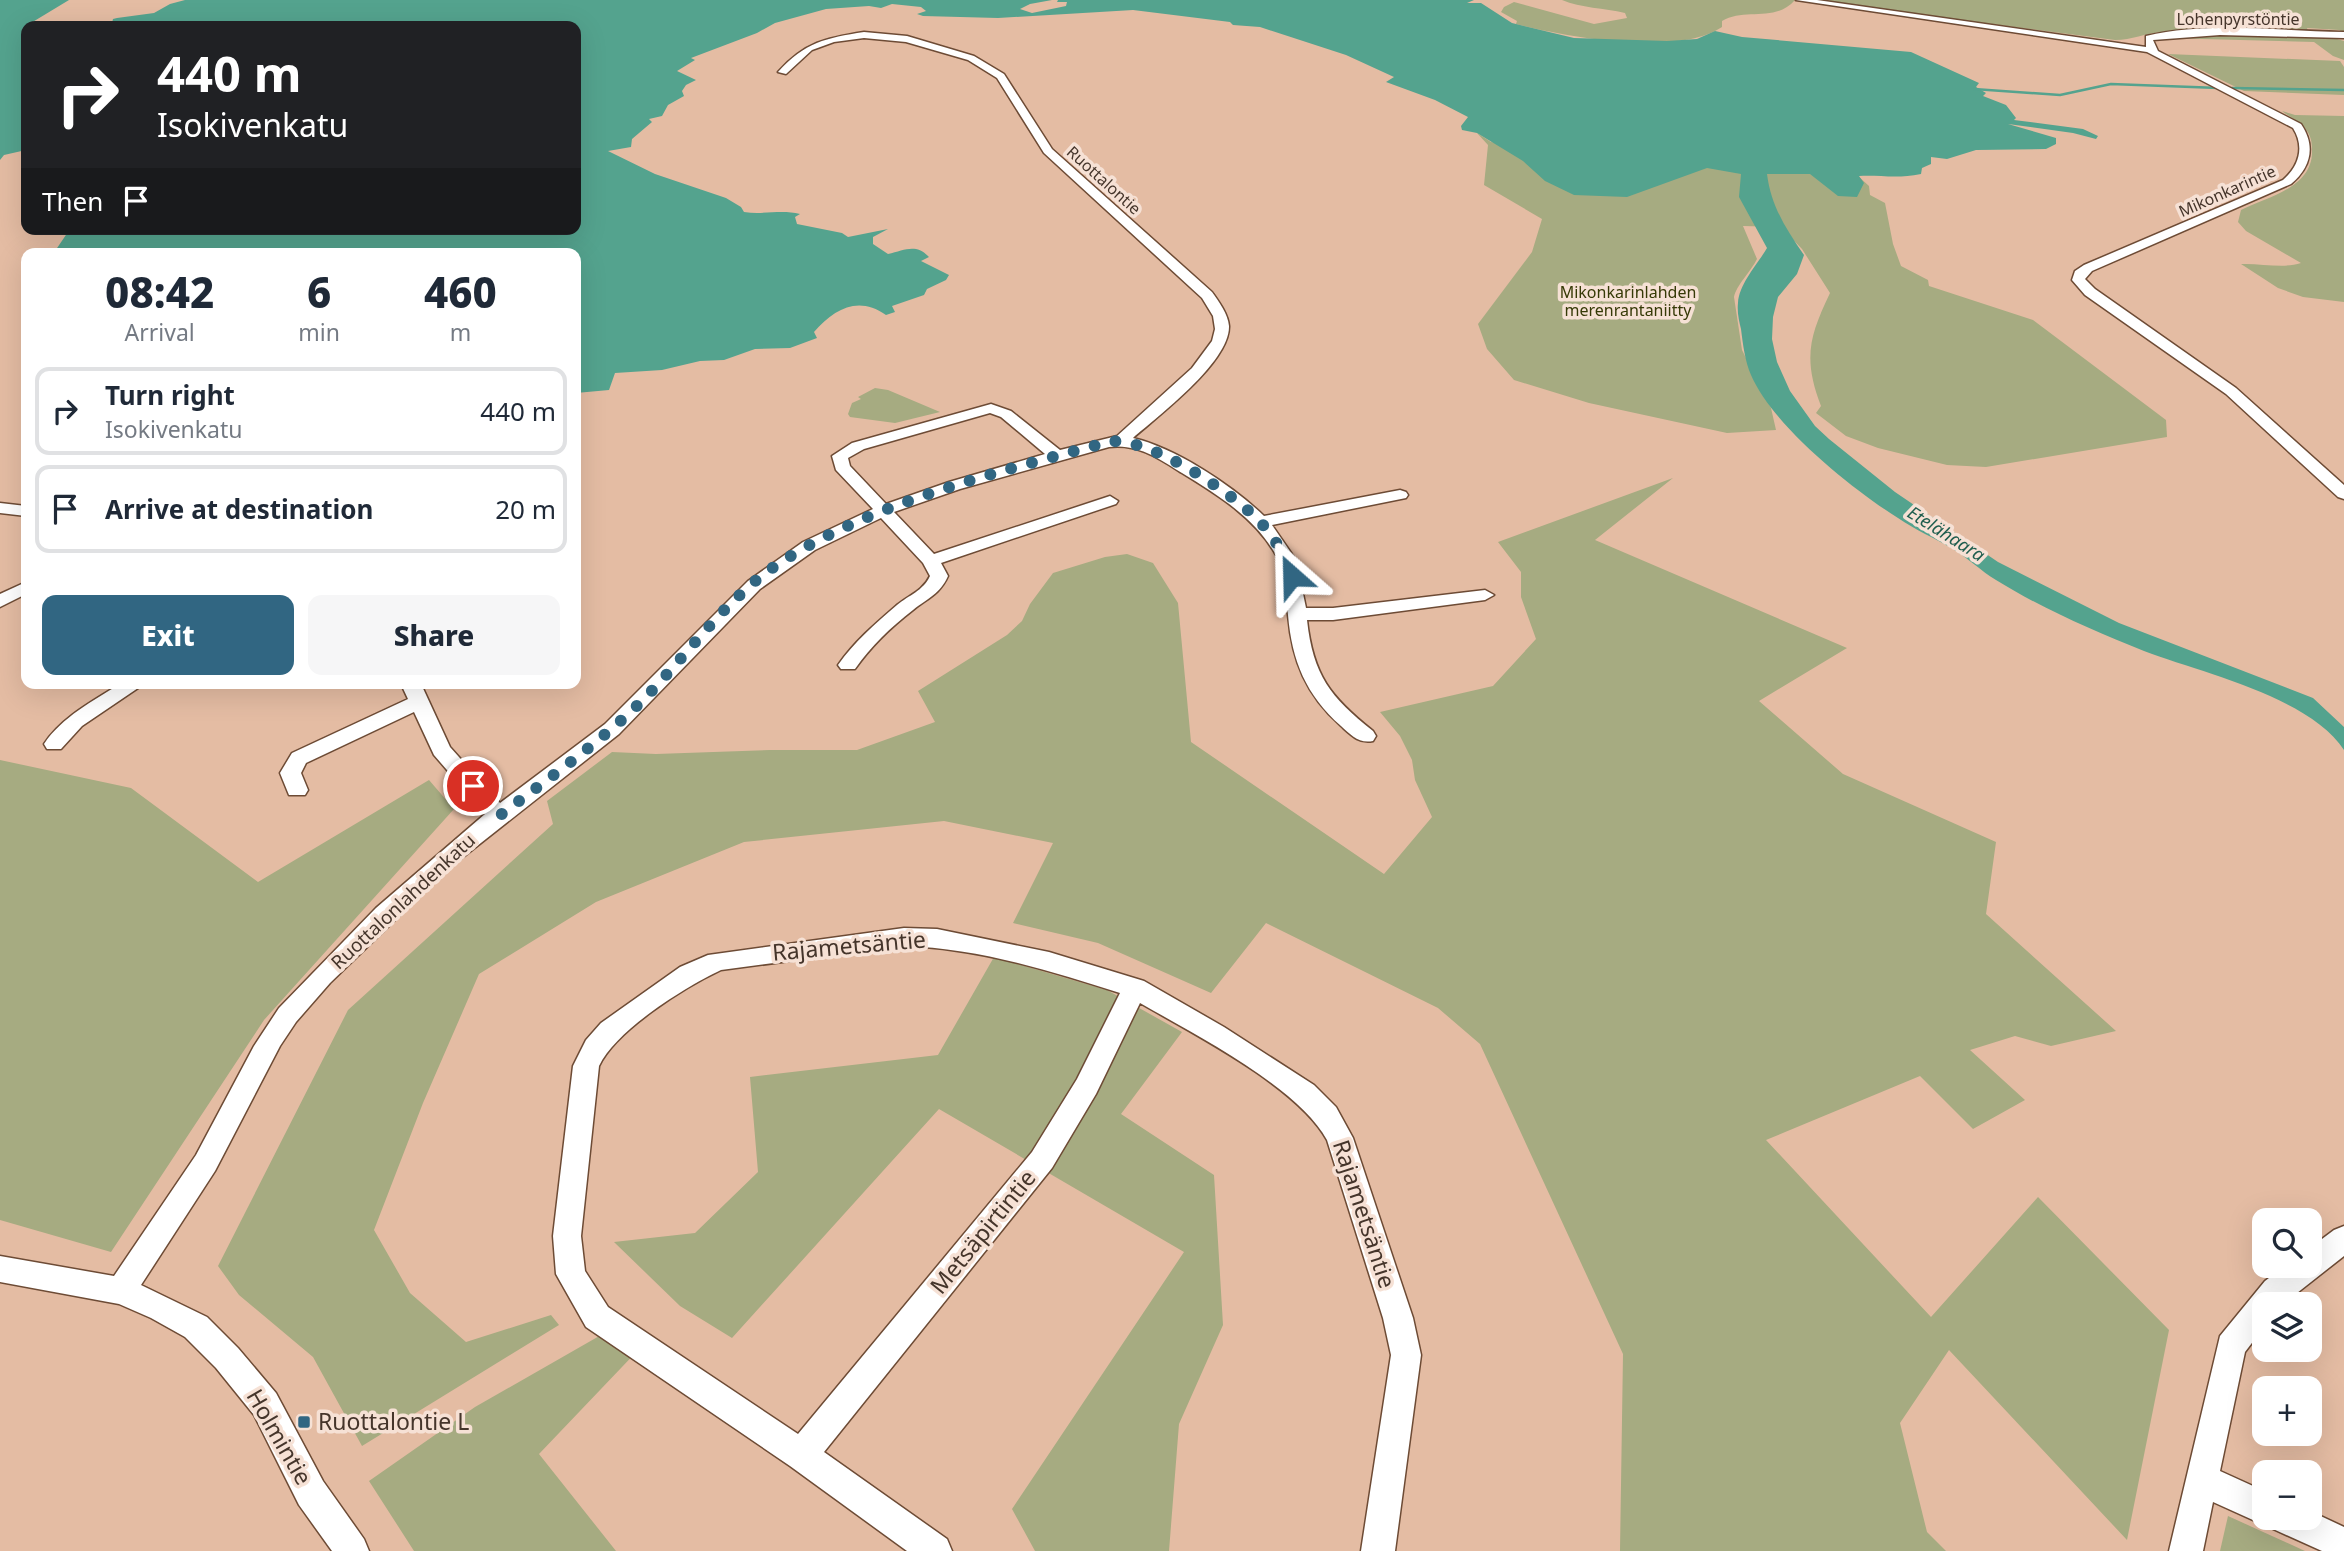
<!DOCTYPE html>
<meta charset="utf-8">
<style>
body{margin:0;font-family:"Noto Sans",sans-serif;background:#f6f6f7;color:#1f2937;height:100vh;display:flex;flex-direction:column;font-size:26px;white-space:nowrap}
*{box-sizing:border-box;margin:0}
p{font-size:23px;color:#747a83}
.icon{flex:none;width:38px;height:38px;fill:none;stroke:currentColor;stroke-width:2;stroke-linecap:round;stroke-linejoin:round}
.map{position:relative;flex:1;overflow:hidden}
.details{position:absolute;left:21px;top:248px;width:560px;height:441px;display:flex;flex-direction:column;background:#fff;border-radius:14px;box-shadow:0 7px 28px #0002}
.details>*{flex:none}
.hud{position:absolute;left:21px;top:21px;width:560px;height:214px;border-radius:14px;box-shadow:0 7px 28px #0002;background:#202124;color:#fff;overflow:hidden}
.controls{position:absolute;left:2252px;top:1208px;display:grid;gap:14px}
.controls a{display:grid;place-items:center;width:70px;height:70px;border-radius:14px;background:#fff;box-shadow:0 7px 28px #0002;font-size:35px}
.pin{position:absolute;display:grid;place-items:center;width:60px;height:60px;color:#fff;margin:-30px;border:4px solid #fff;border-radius:50%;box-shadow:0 2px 7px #0007}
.me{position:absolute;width:77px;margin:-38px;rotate:335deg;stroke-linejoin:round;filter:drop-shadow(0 0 5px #0008)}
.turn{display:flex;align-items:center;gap:24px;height:147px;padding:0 21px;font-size:32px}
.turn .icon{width:91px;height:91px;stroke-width:2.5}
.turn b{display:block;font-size:49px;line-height:60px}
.then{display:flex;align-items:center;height:66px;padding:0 21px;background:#0003;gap:14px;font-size:26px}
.eta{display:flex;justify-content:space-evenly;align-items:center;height:119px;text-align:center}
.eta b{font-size:42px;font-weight:800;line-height:49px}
.action{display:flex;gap:14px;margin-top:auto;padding:14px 21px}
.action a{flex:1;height:80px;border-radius:14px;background:#316682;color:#fff;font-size:28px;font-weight:800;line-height:80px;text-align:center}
.action a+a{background:#f6f6f7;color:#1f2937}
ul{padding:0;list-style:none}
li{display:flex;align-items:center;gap:21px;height:88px;margin:0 14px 10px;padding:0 7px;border:4px solid #e0e1e3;border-radius:14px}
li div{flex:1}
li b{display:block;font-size:26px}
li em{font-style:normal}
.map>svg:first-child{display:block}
.green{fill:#a6ab81}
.water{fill:#54a38e}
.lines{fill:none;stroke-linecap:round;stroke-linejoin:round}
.stream{stroke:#54a38e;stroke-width:2.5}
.minor-casing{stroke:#6d4b35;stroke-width:3}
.minor{fill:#fff;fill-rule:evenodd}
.route{stroke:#316682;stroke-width:12;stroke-dasharray:0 21.6}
.poi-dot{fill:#316682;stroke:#f6e1d5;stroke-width:2.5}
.labels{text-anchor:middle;stroke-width:7;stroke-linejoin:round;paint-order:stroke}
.far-street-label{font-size:16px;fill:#45352b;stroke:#f6e1d5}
.far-park-label{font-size:16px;fill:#363a07;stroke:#f6e1d5}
.far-water-label{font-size:18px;font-style:italic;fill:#1e5d4e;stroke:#f6e1d5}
.street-label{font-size:19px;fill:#45352b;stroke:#f6e1d5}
.near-street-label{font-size:23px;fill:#45352b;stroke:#f6e1d5}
.near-poi-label{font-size:23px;fill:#45352b;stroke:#f6e1d5;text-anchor:start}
</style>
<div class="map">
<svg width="2344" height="1551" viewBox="0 0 2344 1551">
<rect width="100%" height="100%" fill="#e4bca3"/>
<!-- green -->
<g class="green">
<path d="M1562,0h233c-20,23 -50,7 -73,21v6c-45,30 -155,10 -206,-3l1,-3 -16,-9 3,-5 10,-5 80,22 33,-6 -2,-5c-21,-5 -44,-5 -63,-13z"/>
<path d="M1809,0h535v33l-5,-3 -32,-2 1,3c-49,0 -98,-2 -146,1 -17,1 -30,8 -47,8z"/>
<polygon points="2186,34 2323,35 2344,41 2344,60 2333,56 2314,42 2164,38"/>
<polygon points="2168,54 2340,61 2344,67 2344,95 2244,91"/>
<path d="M2282,111l13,4 49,1v186l-41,-5 -25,-9 -37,-24c19,-1 43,5 60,-1l-55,-32 -8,-9 3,-12c26,-13 71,-22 71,-58 0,-11 -1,-17 -8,-25 -6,-7 -15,-10 -22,-16z"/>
<path d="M1477,133l14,9 165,26 113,-1 89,9 11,10 1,9 15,8 8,41 8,22 27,14 1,6 104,34 133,100 1,17 -181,30 -39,-2 -69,-17 -32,-12 -30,-23 5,-7c-18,-47 -12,-69 9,-113l-28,-44 -21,-22 -38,-1 14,33c-6,12 -21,27 -23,38l8,53 29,58 5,22 -49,3 -138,-30 -75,-23 -27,-31 -9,-25 54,-72 10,-33 -58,-34 4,-40z"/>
<polygon points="875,388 888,390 940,412 895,423 850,417 848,414 852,403 861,399 858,397"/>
<polygon points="1673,478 1595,540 1847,648 1759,701 1843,774 1996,842 1986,914 2116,1031 2051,1046 2015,1036 1970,1050 2025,1100 1973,1129 1920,1076 1766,1140 1931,1317 2038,1197 2169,1330 2127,1540 1949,1350 1900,1423 1927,1532 1946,1551 1620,1551 1623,1354 1480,1044 1438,1008 1266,923 1211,993 1098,943 1013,923 1053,843 944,821 744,842 596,902 479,974 423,1103 374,1230 410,1293 466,1342 551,1315 559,1325 362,1446 313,1357 239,1295 218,1266 348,1010 553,824 547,801 612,752 656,754 770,750 857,750 935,722 918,691 1007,635 1022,621 1030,604 1053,573 1105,557 1127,554 1153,563 1178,603 1191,742 1384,874 1432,817 1415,780 1412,760 1400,736 1380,712 1493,686 1536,639 1521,597 1521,572 1498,542"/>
<polygon points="0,760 131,788 258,882 429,780 454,809 264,1020 111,1252 0,1220"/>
<polygon points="994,957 1107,990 1182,1032 1121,1114 1214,1175 1223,1325 1179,1424 1169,1551 1035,1551 1012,1509 1184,1252 939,1109 732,1338 680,1306 614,1242 695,1233 758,1172 750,1077 938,1055"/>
<polygon points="615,1327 642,1346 539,1454 616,1551 414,1551 369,1481 475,1407"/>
<polygon points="2228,1516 2305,1551 2220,1551"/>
</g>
<!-- water -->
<g class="water">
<polygon points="0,0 69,0 26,26 26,150 4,155 0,160"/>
<path d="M185,0h867l-22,4 -10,5 12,4 34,-7 1,-4h-10l1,-2h416l-7,3h14l31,20 62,15 93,3 30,-2 18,-8 27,6 169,15 68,31 -3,4 10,6 -3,3 23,9 10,13 -2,2 69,9 15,7 -2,3 -23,-6 -65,-9 48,14v6l-10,5 -70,1 -29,9 -16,-2v7l-9,4 -1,6c-24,5 -39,1 -62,2l5,7 -7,14 -19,-1 -28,-22h-43c4,32 19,55 37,81l-7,19 -19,23 -5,20 -1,22 5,23 13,29 25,35 14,13 66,53 103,70 121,61 194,75 31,29v23c-34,-53 -142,-77 -200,-99 -50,-20 -103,-43 -148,-71 -15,-9 -28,-22 -43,-31 -18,-11 -38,-19 -55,-31 -46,-29 -125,-92 -147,-143 -6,-14 -8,-30 -10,-46 -2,-8 -4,-17 -3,-26 1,-19 19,-38 29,-55l-28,-51 2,-23 -34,-6 -80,29 -53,-2 -29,-14 -22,-20 -46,-28 -15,-3 -1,-4 7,-9 -33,-17 -49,-18 8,-5 -48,-22 -86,-28 -27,-2 -3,-3 -97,-12 -135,8 -75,-2 -6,-2 9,-3 -5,-4 -29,-3 -11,4 -12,-2 -43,3 -51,14 -18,10 -66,25 4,2 -18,11 19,9 -10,5 -4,6 2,5 -16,9 -6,11 -13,3 3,3 -20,17 -1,8 -23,4 47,23 71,24 15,9 3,5c20,3 37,-3 56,2l-5,3 2,7 45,9 6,4 40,-8 -15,8v7l15,10c17,-4 28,-11 41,3l-8,4 28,14 -3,5 -19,9 -3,6 -32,11 3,6 -9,3c-28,-20 -52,-6 -72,17l3,6 -27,10 -35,1 -31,11 -24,1 -38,9 -47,3 -6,17 -33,3v-139h-523l17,-25h506v-203h-487l23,-3 1,-4 4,-1 37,-5 16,-9z"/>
</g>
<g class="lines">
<!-- stream -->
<g class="stream">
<polyline points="2232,88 2344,90"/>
<polyline points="1974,89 2060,95 2111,84 2219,88"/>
</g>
<defs>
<g id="minor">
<path d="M1796,0h21l329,47v-11c63,-15 134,-5 198,-4v6l-124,-3 -67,5 5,11 143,73c15,22 10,43 -10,60l-199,87 -7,8 10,10 141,99 108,97v14l-6,-2 -112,-103 -141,-99 -13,-15 3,-9 9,-6 199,-85c16,-14 22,-33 10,-52l-146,-76z"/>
<path d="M864,32l43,4 67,20 30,18 48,75 160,143c7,10 16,22 17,34 1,36 -71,90 -96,112 43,10 100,48 131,78l136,-26 6,2 2,3 -2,3 -134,27 24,35 10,48h27l152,-18 9,5 -9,5 -152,20h-26c6,55 23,77 66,111l3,5 -3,5c-14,3 -22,-6 -32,-15 -35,-31 -49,-65 -53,-111 -2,-19 -2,-40 -11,-58 -20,-38 -59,-62 -95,-84 -22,-14 -45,-30 -73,-26l-149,42 -66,23 40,42 170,-56 6,-2 8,5 -2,3 -175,59 7,13c-8,18 -20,22 -35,34 -22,17 -42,36 -58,59h-14l-3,-4c17,-24 37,-41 59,-60 12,-10 26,-14 33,-29l-7,-13 -42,-45 -66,32 -55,39 -141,145 -171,135 -118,114 -34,39 -16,24 -65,125 -74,114 66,32 31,31 38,45 47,88 41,58 5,12h-37l-33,-46 -45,-90 -38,-47 -31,-31 -34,-19 -32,-14 -119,-22v-26l114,20 82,-121 58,-109 25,-38 97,-100 109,-94 -51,-59 -20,-43 -108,51 -5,10 7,17 -3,5h-16l-9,-22 12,-20 116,-54 -7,-15h20l29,63 50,56 105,-79 143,-143 55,-39 70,-33 -37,-39 -4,-14 20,-13 139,-39 20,7 49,39 57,-14 75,-68 20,-27 3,-12 -2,-13 -11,-18 -158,-145 -47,-75 -29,-18 -62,-18 -42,-4 -30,4 -22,8 -26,24 -8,-2c27,-30 48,-34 86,-40zM990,413l11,4 44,37 -96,28 -63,22 -36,-38 -2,-8 16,-9z"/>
<polygon points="0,503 26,506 26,516 0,513"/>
<polygon points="26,582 26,594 0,607 0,594"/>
<path d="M120,684h24l-62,42 -21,23h-14l-3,-5c18,-27 49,-43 76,-60z"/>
<path d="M904,928l33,1 112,23 95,29 80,46 90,58 22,22 17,31 60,180 8,37 -26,196h-34l30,-196 -8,-37 -56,-178c-29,-53 -133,-106 -187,-137l-44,91 -44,74 -228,284 123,87 5,12h-45l-117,-85 -204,-139 -30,-53 -3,-38 20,-170 13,-26 15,-17 79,-56 28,-12zM904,946c74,2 147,25 216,47l-43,86 -45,73 -234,282 -190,-127 -23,-36 -4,-35 18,-170c17,-36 86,-79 122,-96z"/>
<polygon points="2344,1226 2344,1256 2283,1304 2264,1304 2264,1327 2245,1352 2220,1471 2264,1491 2264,1517 2310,1517 2310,1511 2344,1527 2344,1551 2322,1551 2273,1529 2270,1522 2264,1525 2213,1502 2203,1551 2169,1551 2220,1336 2265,1281 2286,1265 2310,1265 2310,1248 2334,1230"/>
</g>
</defs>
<!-- minor casing -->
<use href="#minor" class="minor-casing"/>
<!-- minor -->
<use href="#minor" class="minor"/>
</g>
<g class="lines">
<!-- route -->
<path class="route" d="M473,786l26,30c49,-37 100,-73 144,-116 42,-43 77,-93 125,-129 92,-66 231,-99 340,-129 37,-8 130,54 154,82 14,16 24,33 30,52"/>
</g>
<!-- markers -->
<rect class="poi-dot" x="297" y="1415" width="14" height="14" rx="3.5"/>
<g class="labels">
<!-- far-street labels -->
<g class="far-street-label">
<text x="2238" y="25">Lohenpyrstöntie</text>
<text transform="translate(1104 180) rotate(42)" y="6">Ruottalontie</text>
<text transform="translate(2227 191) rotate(-24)" y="6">Mikonkarintie</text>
</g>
<!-- far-park labels -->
<g class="far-park-label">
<text x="1628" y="298">Mikonkarinlahden<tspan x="1628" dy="18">merenrantaniitty</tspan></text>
</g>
<!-- far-water labels -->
<g class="far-water-label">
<text transform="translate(1946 534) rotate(32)" y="6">Etelähaara</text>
</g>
<!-- street labels -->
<g class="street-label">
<text transform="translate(403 901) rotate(-43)" y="7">Ruottalonlahdenkatu</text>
</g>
<!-- near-street labels -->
<g class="near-street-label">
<text transform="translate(849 946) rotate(-5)" y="8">Rajametsäntie</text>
<text transform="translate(1364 1214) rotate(72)" y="8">Rajametsäntie</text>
<text transform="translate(983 1232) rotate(-51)" y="8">Metsäpirtintie</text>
<text transform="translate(279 1437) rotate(60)" y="8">Holmintie</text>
</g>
<!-- near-poi labels -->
<g class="near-poi-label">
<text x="318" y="1430">Ruottalontie L</text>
</g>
</g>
</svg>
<div class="controls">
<a><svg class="icon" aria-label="search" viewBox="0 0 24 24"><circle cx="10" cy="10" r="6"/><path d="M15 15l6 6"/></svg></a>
<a><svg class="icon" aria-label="layers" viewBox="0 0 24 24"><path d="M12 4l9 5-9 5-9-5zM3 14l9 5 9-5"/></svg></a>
<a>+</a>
<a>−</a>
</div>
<div class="pin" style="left:473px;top:786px;background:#d93025"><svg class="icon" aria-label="arrive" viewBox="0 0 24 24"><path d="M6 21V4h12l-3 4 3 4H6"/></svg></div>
<svg class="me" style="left:1292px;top:576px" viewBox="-20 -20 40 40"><path d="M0-17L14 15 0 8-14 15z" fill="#316682" stroke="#fff" stroke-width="4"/></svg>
<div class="hud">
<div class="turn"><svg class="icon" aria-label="right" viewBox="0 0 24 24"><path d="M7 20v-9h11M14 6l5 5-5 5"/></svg><div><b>440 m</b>Isokivenkatu</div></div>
<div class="then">Then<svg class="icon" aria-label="arrive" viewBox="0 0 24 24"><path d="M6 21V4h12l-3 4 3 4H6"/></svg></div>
</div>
<section class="details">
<div class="eta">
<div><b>08:42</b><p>Arrival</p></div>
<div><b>6</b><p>min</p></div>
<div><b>460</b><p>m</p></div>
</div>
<ul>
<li><svg class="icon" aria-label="right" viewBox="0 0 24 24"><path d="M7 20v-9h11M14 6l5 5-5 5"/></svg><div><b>Turn right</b><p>Isokivenkatu</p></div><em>440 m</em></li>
<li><svg class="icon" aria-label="arrive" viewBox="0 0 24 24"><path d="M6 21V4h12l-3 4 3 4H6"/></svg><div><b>Arrive at destination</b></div><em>20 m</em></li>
</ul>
<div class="action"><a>Exit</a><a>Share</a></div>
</section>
</div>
